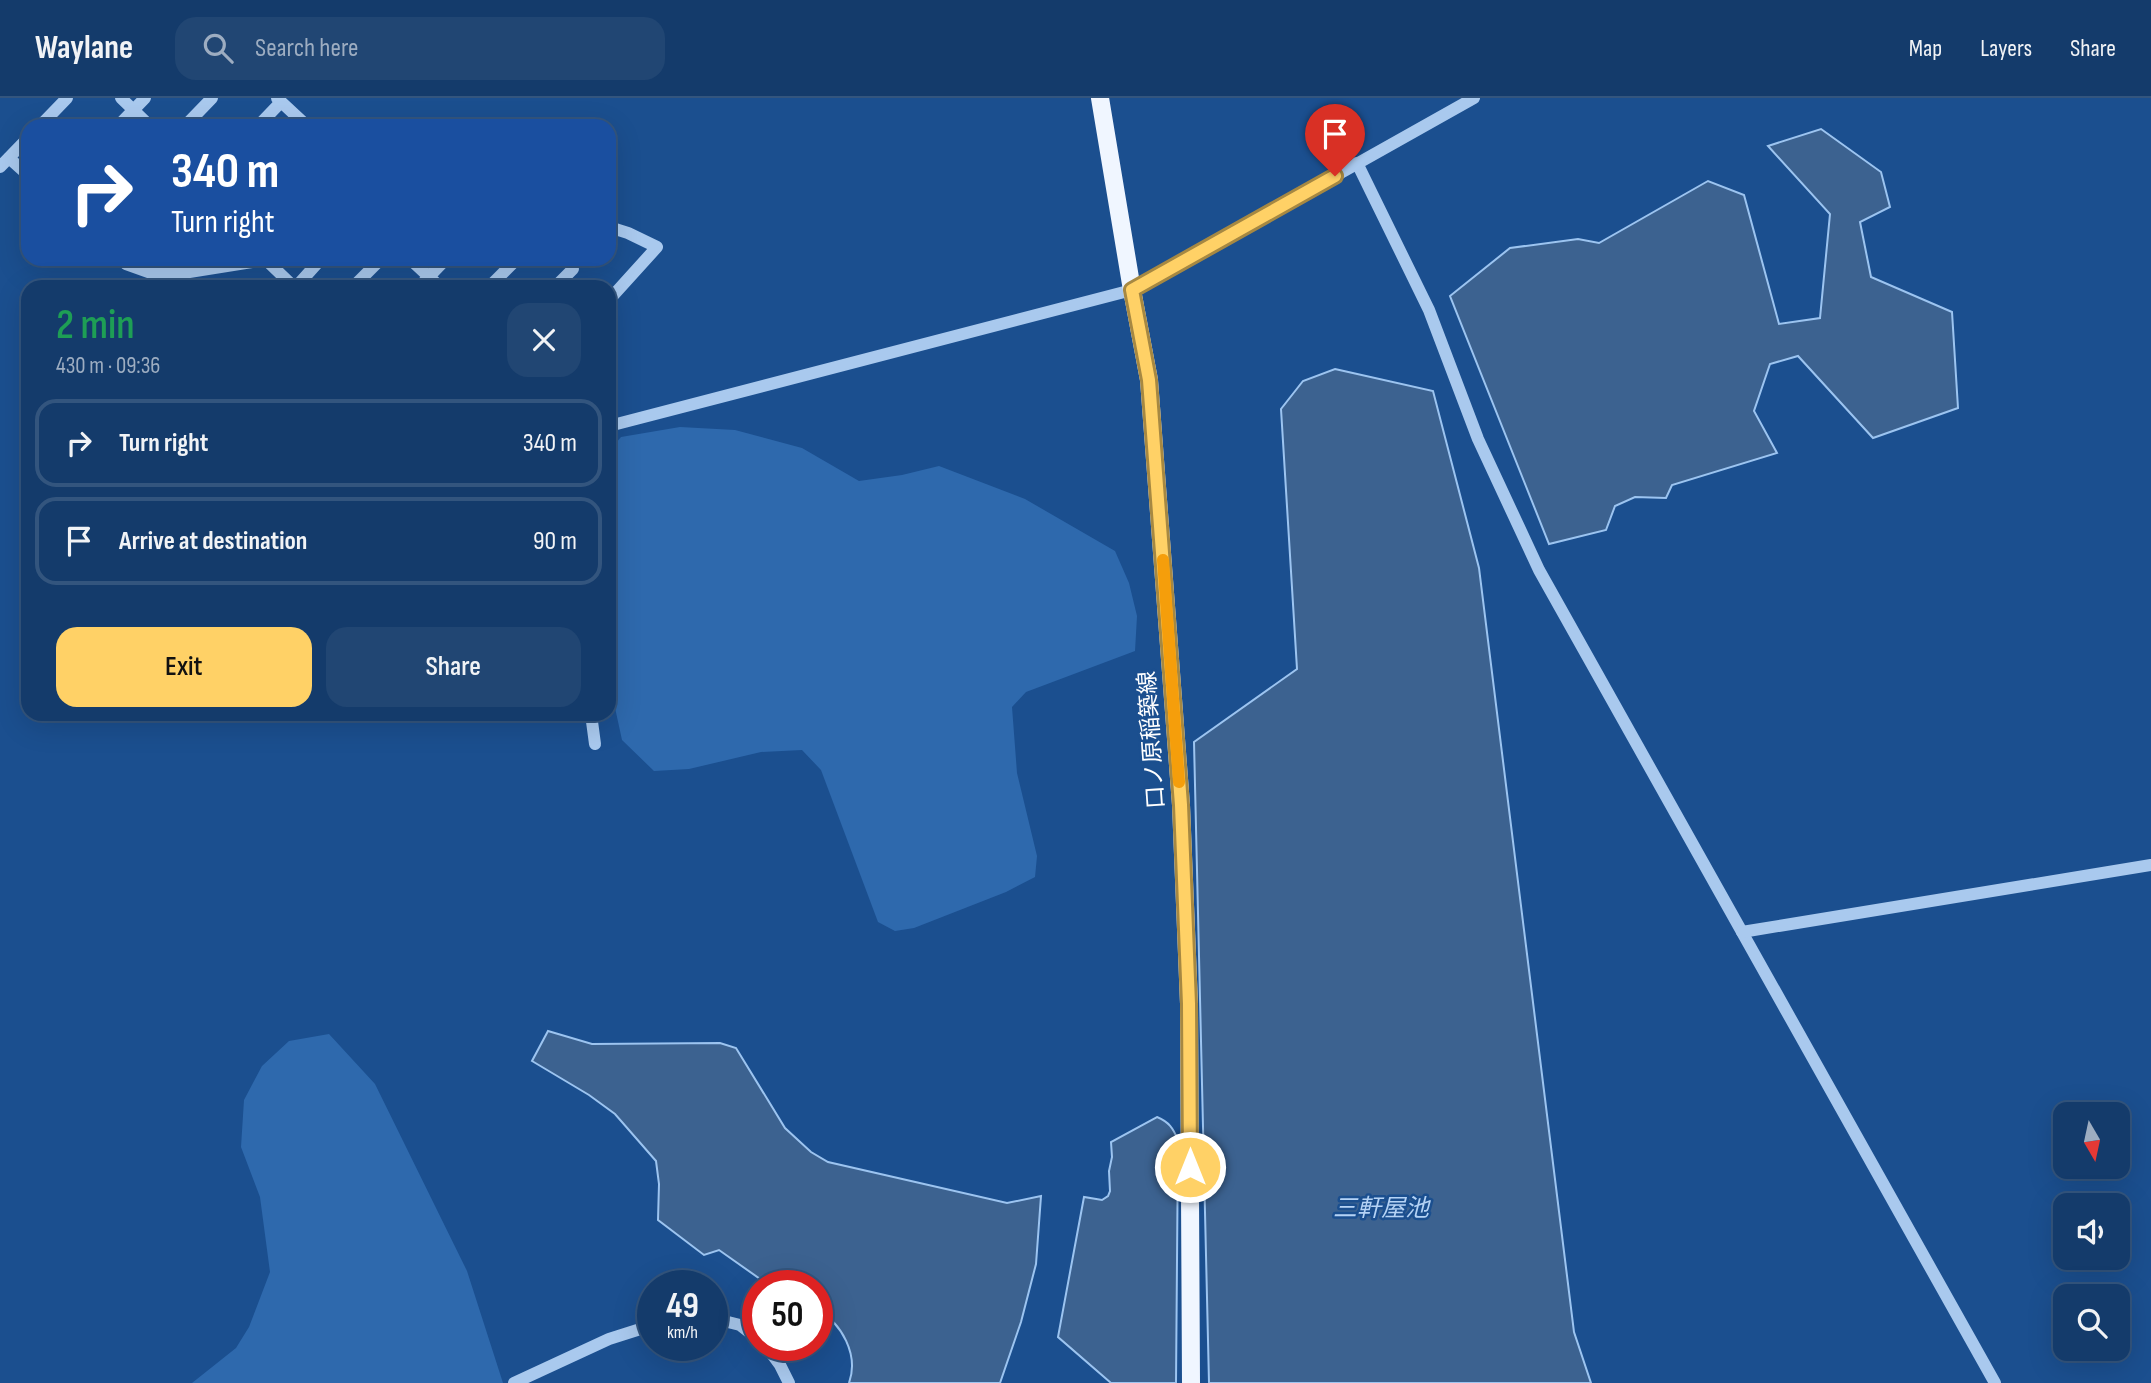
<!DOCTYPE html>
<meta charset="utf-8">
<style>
body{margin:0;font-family:"Sofia Sans Condensed","Noto Sans JP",sans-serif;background:#214673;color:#f1f3f6;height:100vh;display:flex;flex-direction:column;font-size:26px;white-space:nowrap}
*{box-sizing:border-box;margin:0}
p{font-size:23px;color:#9dadc1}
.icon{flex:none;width:38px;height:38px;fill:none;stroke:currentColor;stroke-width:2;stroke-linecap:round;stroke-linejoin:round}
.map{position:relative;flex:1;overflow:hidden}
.sheet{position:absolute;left:21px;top:182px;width:595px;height:441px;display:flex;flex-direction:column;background:#143b6b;border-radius:21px;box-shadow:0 7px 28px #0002,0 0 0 2px #33557e}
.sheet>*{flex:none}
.guide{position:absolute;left:21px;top:21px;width:595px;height:147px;border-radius:21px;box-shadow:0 7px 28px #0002,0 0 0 2px #33557e;background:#1a4fa0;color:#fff;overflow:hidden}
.needle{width:46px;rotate:171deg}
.buttons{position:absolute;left:2053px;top:1004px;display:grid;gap:14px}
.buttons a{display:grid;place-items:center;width:77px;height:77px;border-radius:14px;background:#143b6b;box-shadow:0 7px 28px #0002,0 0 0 2px #33557e;font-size:35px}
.speed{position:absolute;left:637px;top:1172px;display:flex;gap:14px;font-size:35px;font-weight:700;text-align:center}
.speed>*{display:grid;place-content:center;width:91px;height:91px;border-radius:50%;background:#143b6b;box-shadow:0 7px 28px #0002,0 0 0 2px #33557e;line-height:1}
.speed small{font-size:18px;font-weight:400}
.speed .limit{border:10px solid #d22;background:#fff;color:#111}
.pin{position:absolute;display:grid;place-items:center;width:60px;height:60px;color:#fff;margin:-72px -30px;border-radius:50% 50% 50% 0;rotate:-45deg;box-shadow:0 0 7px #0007}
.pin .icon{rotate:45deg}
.me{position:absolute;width:77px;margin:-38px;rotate:0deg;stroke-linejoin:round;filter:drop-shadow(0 0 5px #0008)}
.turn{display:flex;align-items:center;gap:24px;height:147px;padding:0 35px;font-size:32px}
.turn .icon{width:91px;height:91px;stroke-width:2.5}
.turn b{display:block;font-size:49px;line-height:60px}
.round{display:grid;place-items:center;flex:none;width:74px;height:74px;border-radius:21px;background:#214673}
.overview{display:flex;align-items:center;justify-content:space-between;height:119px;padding:0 35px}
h1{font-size:42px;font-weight:600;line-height:52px;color:#1e9e55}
.primary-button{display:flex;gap:14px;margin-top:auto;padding:14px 35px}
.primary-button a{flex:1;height:80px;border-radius:21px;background:#ffd166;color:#111;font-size:28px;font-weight:600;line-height:80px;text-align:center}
.primary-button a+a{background:#214673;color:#f1f3f6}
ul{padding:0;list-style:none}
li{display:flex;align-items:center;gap:21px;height:88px;margin:0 14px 10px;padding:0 21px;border:4px solid #33557e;border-radius:21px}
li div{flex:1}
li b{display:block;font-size:26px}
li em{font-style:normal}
header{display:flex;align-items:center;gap:42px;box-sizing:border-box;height:98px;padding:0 35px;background:#143b6b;border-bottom:2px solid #33557e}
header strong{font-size:33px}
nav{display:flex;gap:38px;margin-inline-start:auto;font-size:24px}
.search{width:490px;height:63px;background:#214673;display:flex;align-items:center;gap:18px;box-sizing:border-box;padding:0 24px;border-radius:21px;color:#9dadc1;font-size:26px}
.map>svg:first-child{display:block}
.green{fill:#2e69ad}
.water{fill:#3c6290;stroke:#9cc4f0;stroke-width:2}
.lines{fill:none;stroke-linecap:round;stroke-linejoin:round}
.minor{stroke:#a9c9ee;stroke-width:12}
.major{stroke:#f0f6ff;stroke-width:18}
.route-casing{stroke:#a68842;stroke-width:18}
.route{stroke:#ffd166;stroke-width:12}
.slow{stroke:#f59e0b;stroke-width:12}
.labels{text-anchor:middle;stroke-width:5;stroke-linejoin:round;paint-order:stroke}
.street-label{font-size:23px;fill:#fff;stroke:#1b4f8f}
.water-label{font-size:24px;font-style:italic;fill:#b5d3f5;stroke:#1b4f8f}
</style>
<header>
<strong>Waylane</strong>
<div class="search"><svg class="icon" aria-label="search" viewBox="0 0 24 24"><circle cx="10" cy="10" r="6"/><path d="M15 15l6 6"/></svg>Search here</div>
<nav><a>Map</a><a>Layers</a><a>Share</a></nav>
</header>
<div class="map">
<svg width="2151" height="1285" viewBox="0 0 2151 1285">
<rect width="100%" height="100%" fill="#1b4f8f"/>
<!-- green -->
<g class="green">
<polygon points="680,329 735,332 802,350 859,383 902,377 939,368 1025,401 1115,453 1129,485 1137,518 1135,553 1026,594 1012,609 1017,675 1037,758 1035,779 1006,794 914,830 895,833 878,824 821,672 802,652 761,654 689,671 654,673 622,642 609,582 609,353 621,339"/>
<polygon points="329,936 375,986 467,1173 503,1285 192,1285 236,1250 249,1229 270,1174 260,1099 241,1049 244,1002 262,968 289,943"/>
</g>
<!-- water -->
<g class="water">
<polygon points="1821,31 1881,74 1890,109 1860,124 1871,179 1952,214 1958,310 1873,340 1798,258 1770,266 1754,313 1777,355 1672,387 1666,400 1635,399 1615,408 1606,432 1549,446 1450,198 1510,150 1578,141 1599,145 1708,83 1744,97 1779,226 1820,220 1830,116 1768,48"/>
<polygon points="1335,271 1433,293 1479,470 1574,1234 1591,1285 1209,1285 1194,644 1297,571 1281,311 1303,283"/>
<path d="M548,933l44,13 128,-1 16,5 49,80 26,24 17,10 179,41 34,-7 -5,68 -15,58 -21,61h-151c10,-28 -7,-60 -32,-73v-24h-47l-51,-36 -15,5 -46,-35 1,-36 -3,-23 -41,-47 -26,-19 -57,-34z"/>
<path d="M1157,1019c12,5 16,11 21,23l-2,243h-65l-53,-46 26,-140 18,3 6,-4 2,-5 -1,-20 3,-14 -1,-15z"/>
</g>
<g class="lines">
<!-- minor -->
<g class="minor">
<polyline points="121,0 150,28"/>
<polyline points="277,0 307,28"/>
<polyline points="40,28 67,0"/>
<polyline points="118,28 145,0"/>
<polyline points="185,28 212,0"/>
<polyline points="258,28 281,4"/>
<polyline points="9,60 28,77"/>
<polyline points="1357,65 1429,212 1478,341 1539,472 1995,1285"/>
<polyline points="0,69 28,40"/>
<polyline points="609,129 628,135 657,149 609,202"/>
<polyline points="265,161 294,189"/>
<polyline points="410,161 440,189"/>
<polyline points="126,166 154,176 183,175 265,162"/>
<polyline points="296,189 321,161"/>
<polyline points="353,189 381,161"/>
<polyline points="419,189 446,161"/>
<polyline points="489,189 517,161"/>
<polyline points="555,189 573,171"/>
<polyline points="609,328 1132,192 1474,0"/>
<polyline points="591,616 595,646"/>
<polyline points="1742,834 2151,767"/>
<polyline points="712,1220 740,1227 758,1241"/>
<polyline points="766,1248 780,1267 789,1285"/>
<polyline points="514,1285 609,1241 653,1227"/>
</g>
<!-- major -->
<polyline class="major" points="1100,0 1132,192 1149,282 1181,707 1189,906 1191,1285"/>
</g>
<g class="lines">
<defs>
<polyline id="route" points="1190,1069 1189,906 1181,707 1149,282 1132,192 1335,78"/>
</defs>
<!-- route casing -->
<use href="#route" class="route-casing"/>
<!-- route -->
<use href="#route" class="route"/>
<!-- slow -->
<polyline class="slow" points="1163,462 1179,684"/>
</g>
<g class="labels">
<!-- street labels -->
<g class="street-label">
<text transform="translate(1151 642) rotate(-94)" y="8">口ノ原稲築線</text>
</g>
<!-- water labels -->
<g class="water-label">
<text x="1381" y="1118">三軒屋池</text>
</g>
</g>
</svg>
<div class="buttons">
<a><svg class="needle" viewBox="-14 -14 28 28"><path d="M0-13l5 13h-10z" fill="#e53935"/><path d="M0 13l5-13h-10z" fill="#9dadc1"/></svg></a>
<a><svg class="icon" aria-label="sound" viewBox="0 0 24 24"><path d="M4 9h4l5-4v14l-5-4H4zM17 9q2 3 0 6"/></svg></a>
<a><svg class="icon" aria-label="search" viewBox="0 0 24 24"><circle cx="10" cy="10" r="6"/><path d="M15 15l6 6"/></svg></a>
</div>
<div class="speed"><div>49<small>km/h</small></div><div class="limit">50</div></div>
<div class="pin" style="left:1335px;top:78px;background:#d93025"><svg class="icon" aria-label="arrive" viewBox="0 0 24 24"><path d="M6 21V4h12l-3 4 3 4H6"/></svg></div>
<svg class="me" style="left:1190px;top:1069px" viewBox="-20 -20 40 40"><circle r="17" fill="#ffd166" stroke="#fff" stroke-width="3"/><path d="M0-11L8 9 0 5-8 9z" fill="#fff"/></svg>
<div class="guide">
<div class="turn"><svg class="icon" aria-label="right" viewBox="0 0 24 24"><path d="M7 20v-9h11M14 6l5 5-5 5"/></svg><div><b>340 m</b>Turn right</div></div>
</div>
<section class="sheet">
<div class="overview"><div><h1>2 min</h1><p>430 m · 09:36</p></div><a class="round"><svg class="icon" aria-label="close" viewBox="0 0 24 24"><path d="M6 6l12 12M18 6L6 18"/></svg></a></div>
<ul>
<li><svg class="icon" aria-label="right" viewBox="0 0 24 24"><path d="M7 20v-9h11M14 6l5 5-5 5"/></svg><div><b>Turn right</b></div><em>340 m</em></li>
<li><svg class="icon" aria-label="arrive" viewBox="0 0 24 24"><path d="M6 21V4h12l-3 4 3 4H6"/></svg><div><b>Arrive at destination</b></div><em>90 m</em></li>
</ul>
<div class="primary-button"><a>Exit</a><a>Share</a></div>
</section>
</div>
